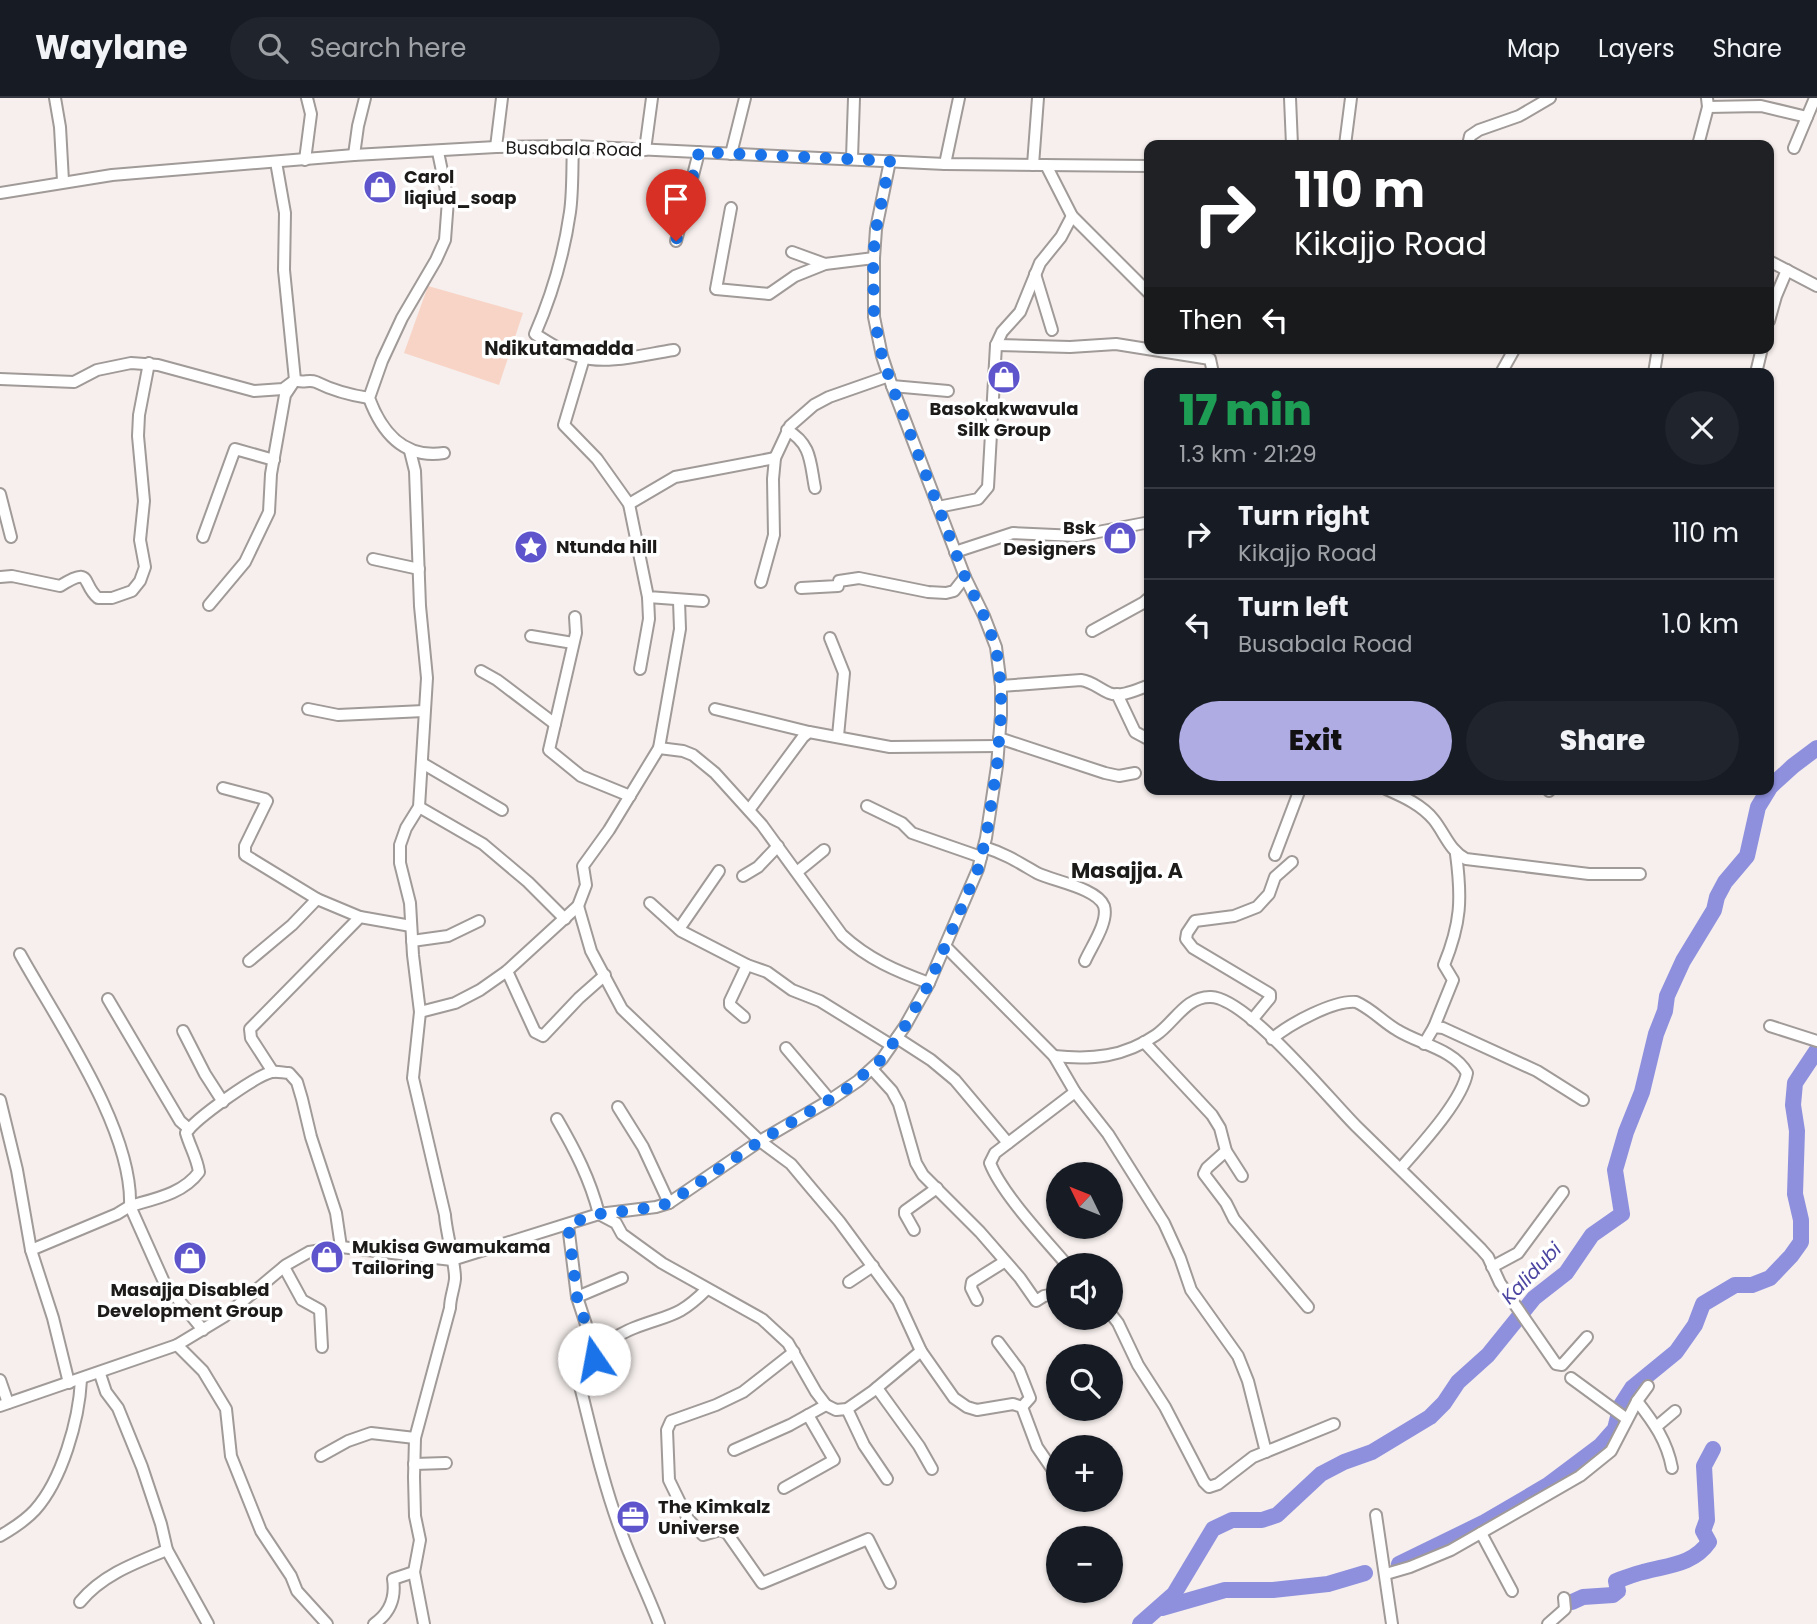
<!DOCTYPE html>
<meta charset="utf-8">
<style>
body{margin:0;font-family:Poppins,sans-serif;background:#20242c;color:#f1f3f6;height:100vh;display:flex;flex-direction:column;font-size:26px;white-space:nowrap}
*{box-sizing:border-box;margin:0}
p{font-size:23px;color:#9ea1a6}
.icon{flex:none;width:38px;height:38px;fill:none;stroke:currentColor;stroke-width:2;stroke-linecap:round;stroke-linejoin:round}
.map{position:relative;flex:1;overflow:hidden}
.panel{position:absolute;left:1144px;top:270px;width:630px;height:427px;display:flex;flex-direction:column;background:#171b24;border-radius:14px;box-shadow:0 2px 5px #0004}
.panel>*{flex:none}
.top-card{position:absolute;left:1144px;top:42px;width:630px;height:214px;border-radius:14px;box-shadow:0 2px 5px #0004;background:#202124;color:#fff;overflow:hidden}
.needle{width:46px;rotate:313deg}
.fabs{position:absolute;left:1046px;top:1064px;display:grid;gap:14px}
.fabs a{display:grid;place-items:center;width:77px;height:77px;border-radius:50%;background:#171b24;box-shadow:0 2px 5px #0004;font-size:35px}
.pin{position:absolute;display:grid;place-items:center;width:60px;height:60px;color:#fff;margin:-72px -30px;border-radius:50% 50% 50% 0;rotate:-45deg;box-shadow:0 0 7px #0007}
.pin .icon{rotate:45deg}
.me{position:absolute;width:77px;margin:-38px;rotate:348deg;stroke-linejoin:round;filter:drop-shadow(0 0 5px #0008)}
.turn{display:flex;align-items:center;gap:24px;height:147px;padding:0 35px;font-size:32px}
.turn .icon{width:91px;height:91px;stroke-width:2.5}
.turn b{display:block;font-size:49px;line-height:60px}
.then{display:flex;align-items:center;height:66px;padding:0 35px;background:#0003;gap:14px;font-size:26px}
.round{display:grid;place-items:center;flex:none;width:74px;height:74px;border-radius:37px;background:#20242c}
.overview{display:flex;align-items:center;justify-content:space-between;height:119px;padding:0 35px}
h1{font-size:42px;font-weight:800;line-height:52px;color:#1e9e55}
.primary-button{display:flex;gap:14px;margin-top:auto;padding:14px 35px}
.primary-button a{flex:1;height:80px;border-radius:42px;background:#afabe3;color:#111;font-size:28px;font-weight:800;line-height:80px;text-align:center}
.primary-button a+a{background:#20242c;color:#f1f3f6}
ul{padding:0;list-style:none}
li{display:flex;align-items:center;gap:21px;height:91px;padding:0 35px;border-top:2px solid #363941}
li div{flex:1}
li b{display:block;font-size:26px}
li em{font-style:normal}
header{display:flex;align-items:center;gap:42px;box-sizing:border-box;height:98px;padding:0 35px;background:#171b24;border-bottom:2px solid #363941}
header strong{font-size:33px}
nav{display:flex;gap:38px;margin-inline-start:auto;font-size:24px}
.search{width:490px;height:63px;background:#20242c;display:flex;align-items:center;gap:18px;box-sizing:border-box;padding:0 24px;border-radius:38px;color:#9ea1a6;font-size:26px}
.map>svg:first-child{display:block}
.green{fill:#f8d4c6}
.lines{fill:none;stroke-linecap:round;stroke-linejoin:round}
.river{stroke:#8e90de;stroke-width:16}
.minor-casing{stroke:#a09a98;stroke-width:14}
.minor{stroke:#fff;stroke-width:10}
.route{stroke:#1a73e8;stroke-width:12;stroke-dasharray:0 21.6}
.labels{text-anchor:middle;stroke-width:7;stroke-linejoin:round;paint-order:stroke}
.street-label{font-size:18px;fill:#1d1b1a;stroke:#fff}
.poi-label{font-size:18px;font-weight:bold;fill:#1d1b1a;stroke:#fff;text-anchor:start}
.neighbourhood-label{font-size:19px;font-weight:bold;fill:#1d1b1a;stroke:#fff}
.water-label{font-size:19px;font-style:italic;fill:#4b45a1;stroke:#fff}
.quarter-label{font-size:21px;font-weight:bold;fill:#1d1b1a;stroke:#fff}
</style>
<header>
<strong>Waylane</strong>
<div class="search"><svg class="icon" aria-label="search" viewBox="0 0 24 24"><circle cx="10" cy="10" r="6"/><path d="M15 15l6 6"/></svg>Search here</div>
<nav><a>Map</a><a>Layers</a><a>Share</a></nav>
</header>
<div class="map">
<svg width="1817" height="1526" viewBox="0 0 1817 1526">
<rect width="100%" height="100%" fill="#f6efed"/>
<!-- green -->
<polygon class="green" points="428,188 523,215 499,287 404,255"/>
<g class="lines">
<!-- river -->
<g class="river">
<polyline points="1769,690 1793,668 1817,650"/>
<polyline points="1399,1466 1485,1424 1548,1387 1600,1348 1615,1331 1621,1307 1632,1290 1676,1254 1695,1227 1703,1206 1735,1187 1752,1187 1770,1180 1791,1158 1801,1144 1801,1122 1795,1096 1797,1033 1793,1007 1795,985 1817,952"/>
<path d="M1572,1504l11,-5 30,-2 5,-4 -2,-10c9,-3 18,-7 27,-9 25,-7 50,-7 66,-30l-6,-11 4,-11 -3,-54 9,-17"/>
<polyline points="1162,1510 1225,1492 1273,1492 1328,1486 1365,1475"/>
<polyline points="1140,1526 1174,1496 1213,1431 1232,1422 1262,1422 1277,1417 1321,1376 1344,1364 1372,1354 1430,1319 1444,1305 1458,1284 1488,1257 1534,1200 1566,1175 1592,1137 1622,1116 1615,1072 1626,1034 1642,994 1656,936 1665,913 1667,898 1683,863 1714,812 1717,799 1725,784 1747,758 1758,709 1769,691"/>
</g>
<defs>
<g id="minor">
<polyline points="55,0 60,29 63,83"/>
<polyline points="1290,0 1292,47"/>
<polyline points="1708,9 1761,8 1807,19"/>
<polyline points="1345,47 1351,0"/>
<polyline points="1468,47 1470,38 1479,32 1519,18 1550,0"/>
<polyline points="1698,47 1708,9 1707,0"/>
<path d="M573,48c-1,22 0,45 -3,66 -6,42 -18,83 -35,122 14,9 28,18 45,23 28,8 65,-3 94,-7"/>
<polyline points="496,49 502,0"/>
<polyline points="1794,50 1815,0"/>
<polyline points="645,52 652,0"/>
<path d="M438,54l10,48 -3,40 -9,20 -34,58 -20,43 -13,37c13,35 35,61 75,55"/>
<polyline points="731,56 745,0"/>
<polyline points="354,57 358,28 365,0"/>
<polyline points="852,60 854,0"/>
<polyline points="305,62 311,16 307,0"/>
<polyline points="945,66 959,0"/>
<polyline points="1033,67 1038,0"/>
<polyline points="1046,67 1072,118 1149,195"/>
<polyline points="0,95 112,77 354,57 496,49 573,48 945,66 1150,68"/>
<polyline points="731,110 716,191 769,196 795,178 825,166 874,160"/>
<polyline points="676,143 699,54"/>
<polyline points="792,154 825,166"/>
<polyline points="1769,163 1817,188"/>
<polyline points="1035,176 1052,232"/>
<polyline points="1769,223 1776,198 1787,172"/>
<polyline points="996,247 1070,249 1116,246 1210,261 1213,275"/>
<polyline points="584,260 564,327 597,361 629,406 648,499 703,503"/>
<polyline points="1501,275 1515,250"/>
<polyline points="1654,275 1658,250"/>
<polyline points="1756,275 1762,250"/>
<polyline points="0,281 74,284 97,272 131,265 158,267 254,293 283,291 295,282 284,172 285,115 276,64"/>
<polyline points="892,288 948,293"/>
<path d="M787,332c25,14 23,33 28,58"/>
<path d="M410,353l5,20 5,135 7,72 -8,129 -13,21 -6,17v18l10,40 3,52 7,57 -7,66 32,137c1,17 11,52 10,64 -1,10 -5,19 -5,29l-35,130 -1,39 1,39 5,24 -6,32 10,52"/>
<polyline points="0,396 11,439"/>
<polyline points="629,406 675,379 775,360"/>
<polyline points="938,409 978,401 988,389 996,247 1002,234 1020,214 1040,165 1061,139 1072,118"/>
<polyline points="203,439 235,351 274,362"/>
<polyline points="955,454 1013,435 1077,438 1150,424"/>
<polyline points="373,461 419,471"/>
<path d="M0,479l12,-1 48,10c33,-21 21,-2 38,12h14l20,-7 8,-10 5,-14 -5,-27 4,-39 -6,-65 1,-21 10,-52"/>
<polyline points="761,484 774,437 773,381 775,360 790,328 814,307 829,299 889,278"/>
<polyline points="801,490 838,488 839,483 859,480 928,494 946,495 954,493 965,479"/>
<path d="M209,507l36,-43 24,-50 2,-38 14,-79 10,-15c8,4 13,-1 21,2 18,9 33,13 53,16"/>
<polyline points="575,519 576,535 549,652 581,678 630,698"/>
<polyline points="1092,533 1143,505 1150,499"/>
<polyline points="531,538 573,545"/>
<polyline points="830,540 844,575 838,638"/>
<polyline points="640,571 649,521 648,499"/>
<polyline points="481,573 497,582 555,626"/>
<path d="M1001,588l80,-6c12,2 17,8 28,13 12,5 29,-4 41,-8"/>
<polyline points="1117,596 1135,634 1150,642"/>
<polyline points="308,611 338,617 424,613"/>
<polyline points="715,611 809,634"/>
<polyline points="999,640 1105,675 1119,678 1135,675"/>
<path d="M659,650l24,3 10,4 22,18 47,52 80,110c26,24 54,36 87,48"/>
<polyline points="422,665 502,712"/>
<polyline points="223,690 265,701 267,703 245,748 245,757 317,801"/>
<path d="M1386,691c18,8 36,16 48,31 11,14 16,31 32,39l123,15h51"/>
<polyline points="1549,693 1549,691"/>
<polyline points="867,708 902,725 912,735 981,759"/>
<polyline points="419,709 483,746 528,784 565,821"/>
<polyline points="749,712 803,639 809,634 890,649 998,648"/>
<path d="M984,749c22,7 34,15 53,26 16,8 60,15 67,33 5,16 -13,41 -19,55"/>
<polyline points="1275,757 1300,691"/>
<polyline points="797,774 824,752"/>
<polyline points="743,778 758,769 778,748"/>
<polyline points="650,805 681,833 747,867 767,874 792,892 820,903 891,947"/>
<polyline points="578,808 591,853 622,911 760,1043 791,1066 811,1090 839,1123 898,1203 921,1253 954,1300 967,1309 977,1312 1013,1306 1022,1309 1037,1349 1059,1381"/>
<polyline points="679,831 719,773"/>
<polyline points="412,843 448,838 479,823"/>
<polyline points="945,848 1054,958 1075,994 1108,1036 1164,1125 1180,1160 1191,1192 1238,1258 1248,1283 1266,1354"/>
<path d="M20,856c37,67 113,175 110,252l-13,8 -86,36 22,68 16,65"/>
<polyline points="249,863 292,827 317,801 360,819"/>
<polyline points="507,873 535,934 543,938 579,900 605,877"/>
<polyline points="108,901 180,1023 189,1031"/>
<polyline points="420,914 455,905 480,892 507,873 578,808 586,787 583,768 609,732 659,650 680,531 679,503"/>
<polyline points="744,919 730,907 730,903 747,867"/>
<polyline points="1252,922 1270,900 1270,896 1193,850 1186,841 1187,835 1195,823 1234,818 1257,809 1269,796 1275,779 1292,764"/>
<polyline points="1770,928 1817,943"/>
<path d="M1434,929l19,-47 -9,-15c17,-42 18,-66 12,-111"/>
<polyline points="183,933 205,976 223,1004"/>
<polyline points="897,940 931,962 955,982 1008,1045"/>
<path d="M1272,941c17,-15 62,-39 84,-37 16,7 27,20 41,28 22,14 57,19 70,43 -5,28 -47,73 -66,95"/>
<polyline points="1144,944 1212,1017 1220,1030 1226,1053 1242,1078"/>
<polyline points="1424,946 1434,929 1443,930 1537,973 1583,1002"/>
<polyline points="786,950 830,1002"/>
<path d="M1054,958c38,4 70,1 102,-21 18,-12 30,-39 55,-38 36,1 118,102 145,129 42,41 84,82 125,123l7,8 12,26 56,81 6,1 25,-28"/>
<polyline points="872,971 892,993 899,1006 916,1065 923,1077 980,1134 1020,1180 1036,1203 1044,1198 1059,1195"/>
<polyline points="273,974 251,940 250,931 360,819 411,828"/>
<polyline points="0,1002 17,1072 31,1152"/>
<polyline points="618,1009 643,1049 669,1105"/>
<path d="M557,1021c18,31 33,60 42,95l17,9 6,11 40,29 100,56 26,24 28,49 10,13 10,5 11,-1 26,-18 48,-40"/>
<polyline points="1226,1053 1207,1070 1204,1076 1226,1105 1234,1121 1308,1209"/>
<path d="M568,1127l9,72 18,55 -1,7 -16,19c13,51 24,102 42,151 11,32 27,63 39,95"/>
<polyline points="914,1132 905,1116 905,1113 937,1090"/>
<path d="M1067,1167c-22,-26 -65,-71 -77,-102l5,-10 80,-61"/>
<polyline points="284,1169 302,1202 320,1212 322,1249"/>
<polyline points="1492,1169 1518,1155 1563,1094"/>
<polyline points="849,1184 873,1168"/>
<polyline points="577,1199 622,1180"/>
<polyline points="977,1202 971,1190 972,1184 1004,1164"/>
<polyline points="1111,1216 1118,1225 1138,1267 1165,1309 1204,1384 1209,1389 1218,1386 1253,1359 1334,1326"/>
<path d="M203,1232l-39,-48 -34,-76c24,-7 53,-12 69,-34 -2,-14 -9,-25 -13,-39 9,-14 69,-57 86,-61 5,-1 12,1 17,1l8,9 5,17 9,38 25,76 5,34"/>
<polyline points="998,1244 1019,1272 1030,1300 1022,1309"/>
<path d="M593,1245c17,-1 26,-9 41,-15 36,-14 44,-10 73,-39"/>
<polyline points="177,1247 203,1273 226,1311 231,1358 261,1433 291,1478 297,1493 327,1526"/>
<polyline points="794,1254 743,1294 716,1307 671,1323 667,1332 669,1382 688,1421 703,1437 720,1432 727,1435 762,1485 868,1441 890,1485"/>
<polyline points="100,1276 106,1294 118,1310 142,1369 161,1426 167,1452 208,1526"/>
<polyline points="1571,1280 1627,1321"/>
<polyline points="0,1282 8,1305"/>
<polyline points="877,1290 919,1348 932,1371"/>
<path d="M1637,1303c17,22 30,40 35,67"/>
<polyline points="0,1308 177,1247 225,1218 286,1167 309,1154 341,1149 452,1162 599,1116 656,1109 669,1105 760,1043 830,1002 858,983 882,961 905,928 929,885 978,771 986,740 997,668 1001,617 1001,588 996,549 984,518 965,479 892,288 882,258 874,219 874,160 876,131 890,63"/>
<polyline points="847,1311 864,1347 887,1381"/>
<polyline points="1656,1329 1675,1313"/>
<polyline points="734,1352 790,1327 826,1307"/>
<polyline points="321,1358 348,1343 371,1335 415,1340"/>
<polyline points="414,1366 446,1365"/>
<polyline points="784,1390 834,1362 808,1317"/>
<polyline points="1376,1417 1392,1526"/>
<polyline points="1481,1435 1512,1493"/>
<path d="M0,1438c12,-7 25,-15 35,-26 27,-30 44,-90 46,-130"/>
<polyline points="1386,1476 1410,1469 1451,1452 1580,1378 1611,1353 1637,1303 1648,1288"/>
<path d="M80,1504c22,-27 55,-39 87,-52"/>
<path d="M374,1526c16,-11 22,-26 19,-45l21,-7"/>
<polyline points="1548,1526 1565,1511 1564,1500"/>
</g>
</defs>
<!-- minor casing -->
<use href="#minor" class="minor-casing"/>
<!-- minor -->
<use href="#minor" class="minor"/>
</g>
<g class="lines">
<!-- route -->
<polyline class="route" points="594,1261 595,1254 577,1199 568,1126 599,1116 656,1109 669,1105 760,1043 844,993 882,961 905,928 929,886 978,771 986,740 997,668 1001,617 1001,589 996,549 984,518 965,479 892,288 882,258 874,219 873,160 876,131 890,63 699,54 676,143"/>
</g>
<!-- icons -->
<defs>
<symbol id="shop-disc" viewBox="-11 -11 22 22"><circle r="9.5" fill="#5e54cc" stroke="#fff"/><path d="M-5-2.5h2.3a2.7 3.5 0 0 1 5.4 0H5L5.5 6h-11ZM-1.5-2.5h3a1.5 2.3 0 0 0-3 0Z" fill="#fff"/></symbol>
<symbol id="sight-disc" viewBox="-11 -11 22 22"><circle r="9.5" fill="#5e54cc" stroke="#fff"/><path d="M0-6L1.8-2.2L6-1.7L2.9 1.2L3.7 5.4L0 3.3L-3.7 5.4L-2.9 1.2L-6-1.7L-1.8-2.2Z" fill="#fff"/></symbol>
<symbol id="office-disc" viewBox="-11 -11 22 22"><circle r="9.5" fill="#5e54cc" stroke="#fff"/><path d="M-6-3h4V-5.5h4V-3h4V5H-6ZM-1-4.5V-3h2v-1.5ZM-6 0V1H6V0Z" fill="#fff"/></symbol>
</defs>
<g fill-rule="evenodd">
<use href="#shop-disc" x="361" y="70" width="38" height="38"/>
<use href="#shop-disc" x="985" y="260" width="38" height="38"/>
<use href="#shop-disc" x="1101" y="421" width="38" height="38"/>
<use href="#sight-disc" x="512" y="430" width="38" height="38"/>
<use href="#shop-disc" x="308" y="1140" width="38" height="38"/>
<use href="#shop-disc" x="171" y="1141" width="38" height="38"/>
<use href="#office-disc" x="614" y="1400" width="38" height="38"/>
</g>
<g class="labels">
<!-- street labels -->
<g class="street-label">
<text transform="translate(574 51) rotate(1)" y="6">Busabala Road</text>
</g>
<!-- poi labels -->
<g class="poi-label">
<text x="404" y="85">Carol<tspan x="404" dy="21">liqiud_soap</tspan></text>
<text x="1004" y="317" text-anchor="middle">Basokakwavula<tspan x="1004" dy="21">Silk Group</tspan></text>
<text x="1096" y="436" text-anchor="end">Bsk<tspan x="1096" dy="21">Designers</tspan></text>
<text x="556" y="455">Ntunda hill</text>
<text x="352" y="1155">Mukisa Gwamukama<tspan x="352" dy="21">Tailoring</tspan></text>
<text x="190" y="1198" text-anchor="middle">Masajja Disabled<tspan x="190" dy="21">Development Group</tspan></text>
<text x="658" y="1415">The Kimkalz<tspan x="658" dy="21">Universe</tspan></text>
</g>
<!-- neighbourhood labels -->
<g class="neighbourhood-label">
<text x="559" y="257">Ndikutamadda</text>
</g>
<!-- water labels -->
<g class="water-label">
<text transform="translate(1531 1175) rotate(-46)" y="7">Kalidubi</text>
</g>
<!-- quarter labels -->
<g class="quarter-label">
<text x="1127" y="780">Masajja. A</text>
</g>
</g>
</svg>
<div class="fabs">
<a><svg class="needle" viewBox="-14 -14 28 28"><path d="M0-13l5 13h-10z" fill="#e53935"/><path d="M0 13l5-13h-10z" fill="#9ea1a6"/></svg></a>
<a><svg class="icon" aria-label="sound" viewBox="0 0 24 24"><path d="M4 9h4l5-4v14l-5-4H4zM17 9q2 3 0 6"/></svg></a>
<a><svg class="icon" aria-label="search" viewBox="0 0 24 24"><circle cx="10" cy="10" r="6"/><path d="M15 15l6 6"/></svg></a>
<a>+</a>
<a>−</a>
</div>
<div class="pin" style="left:676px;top:143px;background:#d93025"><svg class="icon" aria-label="arrive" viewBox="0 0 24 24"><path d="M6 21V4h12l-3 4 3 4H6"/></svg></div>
<svg class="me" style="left:594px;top:1261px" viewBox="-20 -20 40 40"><circle r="19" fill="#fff"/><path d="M0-13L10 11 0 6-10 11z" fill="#1a73e8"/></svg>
<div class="top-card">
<div class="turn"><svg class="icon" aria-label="right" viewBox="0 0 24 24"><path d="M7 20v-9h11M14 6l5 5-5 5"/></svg><div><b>110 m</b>Kikajjo Road</div></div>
<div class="then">Then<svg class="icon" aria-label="left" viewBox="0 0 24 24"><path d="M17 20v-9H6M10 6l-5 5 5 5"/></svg></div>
</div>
<section class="panel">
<div class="overview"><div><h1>17 min</h1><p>1.3 km · 21:29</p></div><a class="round"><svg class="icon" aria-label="close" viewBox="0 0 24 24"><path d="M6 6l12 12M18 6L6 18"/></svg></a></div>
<ul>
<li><svg class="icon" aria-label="right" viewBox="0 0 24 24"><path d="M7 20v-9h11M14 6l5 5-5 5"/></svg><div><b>Turn right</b><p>Kikajjo Road</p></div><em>110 m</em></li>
<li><svg class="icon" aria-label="left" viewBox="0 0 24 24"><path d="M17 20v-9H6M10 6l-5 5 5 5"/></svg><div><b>Turn left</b><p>Busabala Road</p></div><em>1.0 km</em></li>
</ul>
<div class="primary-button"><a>Exit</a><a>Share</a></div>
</section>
</div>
